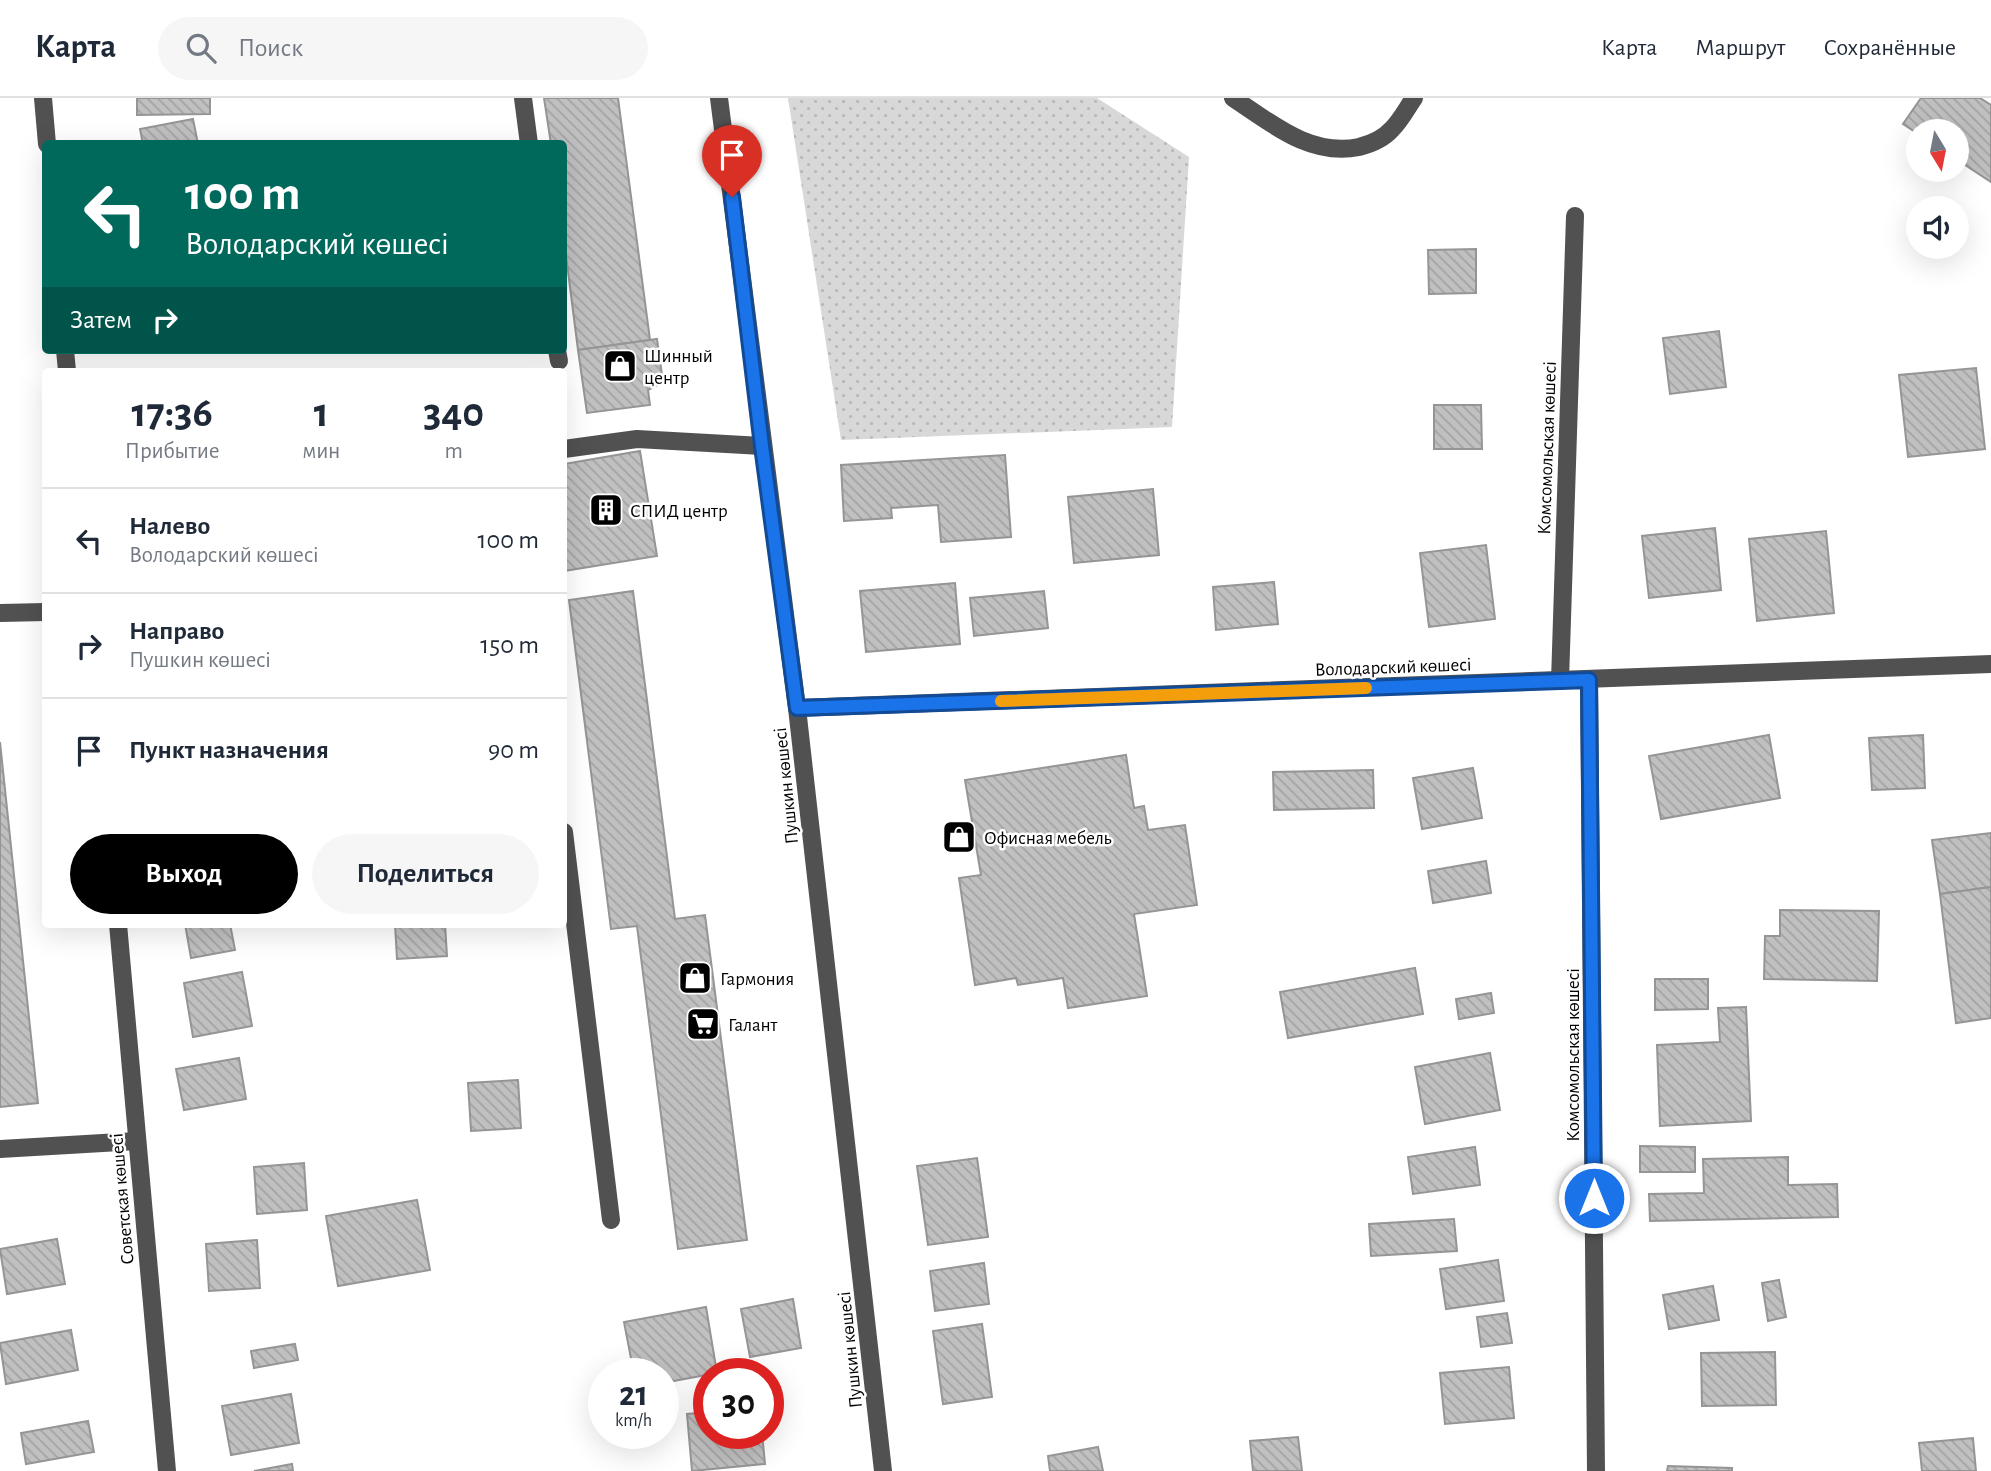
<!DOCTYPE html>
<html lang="ru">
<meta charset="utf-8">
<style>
body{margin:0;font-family:"Alegreya Sans",sans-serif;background:#f6f6f7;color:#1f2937;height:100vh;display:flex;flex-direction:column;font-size:26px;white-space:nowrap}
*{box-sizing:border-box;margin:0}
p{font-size:23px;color:#747a83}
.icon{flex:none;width:38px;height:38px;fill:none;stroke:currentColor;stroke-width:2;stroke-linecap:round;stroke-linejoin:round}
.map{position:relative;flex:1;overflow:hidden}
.sheet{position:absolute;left:42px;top:270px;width:525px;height:560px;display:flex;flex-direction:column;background:#fff;border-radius:7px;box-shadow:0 7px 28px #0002}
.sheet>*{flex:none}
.hud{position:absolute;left:42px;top:42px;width:525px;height:214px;border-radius:7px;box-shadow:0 7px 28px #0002;background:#00695c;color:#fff;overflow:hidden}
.needle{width:46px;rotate:170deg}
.buttons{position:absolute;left:1906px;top:21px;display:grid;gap:14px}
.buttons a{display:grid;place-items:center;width:63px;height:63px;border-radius:50%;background:#fff;box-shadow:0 7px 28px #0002;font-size:35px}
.speed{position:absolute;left:588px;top:1260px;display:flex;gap:14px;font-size:35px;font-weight:700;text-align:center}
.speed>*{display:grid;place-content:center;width:91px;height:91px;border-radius:50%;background:#fff;box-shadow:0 7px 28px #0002;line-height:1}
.speed small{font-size:18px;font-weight:400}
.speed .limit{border:10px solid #d22;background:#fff;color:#111}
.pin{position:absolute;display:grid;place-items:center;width:60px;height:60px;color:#fff;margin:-72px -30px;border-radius:50% 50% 50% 0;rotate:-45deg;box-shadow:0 0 7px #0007}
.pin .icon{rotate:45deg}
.me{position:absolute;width:77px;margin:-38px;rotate:0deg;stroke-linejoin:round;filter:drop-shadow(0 0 5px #0008)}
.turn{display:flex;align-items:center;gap:24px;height:147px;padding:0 28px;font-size:32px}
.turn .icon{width:91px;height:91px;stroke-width:2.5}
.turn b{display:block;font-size:49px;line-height:60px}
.then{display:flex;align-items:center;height:66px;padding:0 28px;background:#0003;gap:14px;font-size:26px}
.eta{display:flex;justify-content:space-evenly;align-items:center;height:119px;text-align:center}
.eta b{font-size:42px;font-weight:600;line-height:49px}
.action{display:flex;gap:14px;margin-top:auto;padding:14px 28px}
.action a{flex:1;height:80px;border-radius:42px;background:#000;color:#fff;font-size:28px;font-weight:600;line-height:80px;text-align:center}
.action a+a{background:#f6f6f7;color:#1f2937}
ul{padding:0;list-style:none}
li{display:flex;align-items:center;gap:21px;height:105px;padding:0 28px;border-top:2px solid #e0e1e3}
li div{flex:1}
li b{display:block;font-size:26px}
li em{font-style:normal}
header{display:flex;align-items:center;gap:42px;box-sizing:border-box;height:98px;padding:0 35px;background:#fff;border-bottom:2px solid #e0e1e3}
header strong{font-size:33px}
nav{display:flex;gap:38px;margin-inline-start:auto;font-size:24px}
.search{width:490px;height:63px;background:#f6f6f7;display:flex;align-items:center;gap:18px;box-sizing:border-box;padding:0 24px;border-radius:38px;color:#747a83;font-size:26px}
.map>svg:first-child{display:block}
.grass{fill:url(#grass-dots)}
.building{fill:url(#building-back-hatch);stroke:#959595;stroke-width:2}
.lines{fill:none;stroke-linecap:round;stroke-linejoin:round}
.minor{stroke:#515151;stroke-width:18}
.route-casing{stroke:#114b97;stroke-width:18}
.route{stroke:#1a73e8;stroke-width:12}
.slow{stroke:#f59e0b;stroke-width:12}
.labels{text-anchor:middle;stroke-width:5;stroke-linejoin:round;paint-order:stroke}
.poi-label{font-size:19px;fill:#000;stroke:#fff;text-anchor:start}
.street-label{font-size:19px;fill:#000;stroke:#fff}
</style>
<header>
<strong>Карта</strong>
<div class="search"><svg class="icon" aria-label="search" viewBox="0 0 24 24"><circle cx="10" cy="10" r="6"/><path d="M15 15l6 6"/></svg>Поиск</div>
<nav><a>Карта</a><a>Маршрут</a><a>Сохранённые</a></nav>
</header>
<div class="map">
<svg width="1991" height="1373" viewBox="0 0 1991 1373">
<defs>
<pattern id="grass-dots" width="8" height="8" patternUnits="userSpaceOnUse" patternTransform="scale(1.75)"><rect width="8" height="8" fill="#d8d8d8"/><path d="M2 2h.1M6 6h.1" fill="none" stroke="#b8b8b8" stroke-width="1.8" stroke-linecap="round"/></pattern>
<pattern id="building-back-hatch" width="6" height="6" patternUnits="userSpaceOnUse" patternTransform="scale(1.75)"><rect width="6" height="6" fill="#c0c0c0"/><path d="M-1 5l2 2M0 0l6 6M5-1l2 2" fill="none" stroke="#a3a3a3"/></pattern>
</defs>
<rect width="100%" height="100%" fill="#fff"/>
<!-- grass -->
<polygon class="grass" points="788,0 1097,0 1189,59 1172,329 841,342"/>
<!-- building -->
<g class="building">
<polygon points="137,0 210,0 210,16 137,17"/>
<polygon points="544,0 618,0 650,242 578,252 564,142 564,46 551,46"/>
<polygon points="1921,0 1980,0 1991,7 1991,84 1956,61 1956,33 1918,33 1918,36 1903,26"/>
<polygon points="193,21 198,46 143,46 140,31"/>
<polygon points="1476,151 1476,195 1429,196 1428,152"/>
<polygon points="1719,233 1726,289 1670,296 1663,240"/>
<polygon points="657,241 663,284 648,292 650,307 587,315 578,252"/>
<polygon points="1976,270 1985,351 1908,359 1899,277"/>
<polygon points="1434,307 1481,307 1482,351 1434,351"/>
<polygon points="640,353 657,458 564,473 564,366"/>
<polygon points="1005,357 1011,439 941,444 938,407 891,410 892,420 844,423 841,367"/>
<polygon points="1153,391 1159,457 1074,465 1068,399"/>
<polygon points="1715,430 1721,492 1649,500 1642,438"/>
<polygon points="1826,433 1834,515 1757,523 1749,441"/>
<polygon points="1486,447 1495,521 1429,529 1420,455"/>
<polygon points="1274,484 1278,526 1216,532 1213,489"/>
<polygon points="955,485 960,546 866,554 860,493"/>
<polygon points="633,493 675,821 705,817 747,1142 678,1151 637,828 611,831 569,502"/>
<polygon points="1044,493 1048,530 974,538 970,500"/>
<polygon points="1769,637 1780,700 1661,721 1649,658"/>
<polygon points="1923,637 1925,690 1872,692 1869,640"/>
<polygon points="0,644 38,1005 0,1009"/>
<polygon points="1126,657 1134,710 1144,708 1148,732 1185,727 1197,807 1134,816 1147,898 1068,910 1063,880 1018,887 1016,880 975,887 959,780 981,777 965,682"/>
<polygon points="1473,670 1482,720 1422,731 1413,680"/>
<polygon points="1373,672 1374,710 1274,712 1273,674"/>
<polygon points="1991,735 1991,789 1940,796 1932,742"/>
<polygon points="1486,763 1491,795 1433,805 1428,773"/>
<polygon points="1991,789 1991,920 1956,925 1940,796"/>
<polygon points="1780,812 1879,813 1877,883 1764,881 1765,838 1780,838"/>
<polygon points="185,826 230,826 235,852 191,860"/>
<polygon points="395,826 445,826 447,858 397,861"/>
<polygon points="1415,870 1423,916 1288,940 1280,894"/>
<polygon points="242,874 252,928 193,939 184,885"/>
<polygon points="1655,881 1708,881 1708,911 1655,912"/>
<polygon points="1491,895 1494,915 1459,921 1456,901"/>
<polygon points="1746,909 1751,1023 1660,1028 1657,947 1720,944 1718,910"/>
<polygon points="1490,955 1500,1012 1425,1026 1415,969"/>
<polygon points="239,960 246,1001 184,1012 176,971"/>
<polygon points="518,982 521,1030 471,1033 468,985"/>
<polygon points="1640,1048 1695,1049 1695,1074 1640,1074"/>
<polygon points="1475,1049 1480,1087 1413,1096 1408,1059"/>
<polygon points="1788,1059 1788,1087 1837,1086 1838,1119 1650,1123 1649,1096 1704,1095 1703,1061"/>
<polygon points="977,1060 988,1139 928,1147 917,1068"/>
<polygon points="304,1065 307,1112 257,1116 254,1069"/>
<polygon points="417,1102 430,1172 338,1188 326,1118"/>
<polygon points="1454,1121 1457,1153 1371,1158 1369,1126"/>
<polygon points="57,1141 65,1186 7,1196 0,1151"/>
<polygon points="257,1142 260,1190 209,1193 206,1146"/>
<polygon points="1498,1162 1504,1203 1446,1211 1440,1171"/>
<polygon points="984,1165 989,1206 935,1213 930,1173"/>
<polygon points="1779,1182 1786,1219 1768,1223 1762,1185"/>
<polygon points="1713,1188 1719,1222 1669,1231 1663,1197"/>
<polygon points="793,1201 801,1250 750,1259 741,1211"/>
<polygon points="706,1209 717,1275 663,1285 663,1276 634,1276 624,1224"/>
<polygon points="1507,1215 1512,1245 1481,1249 1477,1219"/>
<polygon points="982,1226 992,1299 943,1306 933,1233"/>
<polygon points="71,1232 78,1272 6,1286 0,1245"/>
<polygon points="295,1246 298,1262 254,1270 251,1253"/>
<polygon points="1775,1254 1776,1307 1702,1308 1701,1255"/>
<polygon points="1509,1269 1514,1320 1445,1326 1440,1275"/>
<polygon points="291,1296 299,1345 231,1357 222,1308"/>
<polygon points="709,1314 709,1335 762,1335 765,1366 692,1373 687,1316"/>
<polygon points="88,1323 94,1354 26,1366 21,1335"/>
<polygon points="1298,1339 1302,1373 1253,1373 1250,1343"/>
<polygon points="1973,1340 1976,1373 1922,1373 1919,1345"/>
<polygon points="1098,1349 1103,1373 1050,1373 1048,1358"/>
<polygon points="292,1366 293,1373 254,1373"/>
<polygon points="1668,1368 1732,1370 1732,1373 1667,1373"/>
</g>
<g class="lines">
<!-- minor -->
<g class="minor">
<polyline points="43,0 47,46"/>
<polyline points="523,0 529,46"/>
<polyline points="719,0 797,610 883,1373"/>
<path d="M1233,0c38,25 77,59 126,49 12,-3 25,-9 33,-18 9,-9 15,-21 22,-31"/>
<polyline points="65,252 67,273"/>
<polyline points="557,252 559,263"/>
<polyline points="564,351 637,341 762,348"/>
<polyline points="0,515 46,514"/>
<polyline points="1589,582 1596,1373"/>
<polyline points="1560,583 1575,118"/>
<polyline points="797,610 1991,566"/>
<polyline points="564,734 611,1122"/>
<polyline points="118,826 167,1373"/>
<polyline points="0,1051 137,1043"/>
</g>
</g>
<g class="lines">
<defs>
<polyline id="route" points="732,99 762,348 797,610 1589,582 1594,1100"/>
</defs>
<!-- route casing -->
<use href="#route" class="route-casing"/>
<!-- route -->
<use href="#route" class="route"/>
<!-- slow -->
<polyline class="slow" points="1001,603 1366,590"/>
</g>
<!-- icons -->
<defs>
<symbol id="shop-square" viewBox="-11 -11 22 22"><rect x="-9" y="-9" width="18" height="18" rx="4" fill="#000" stroke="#fff"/><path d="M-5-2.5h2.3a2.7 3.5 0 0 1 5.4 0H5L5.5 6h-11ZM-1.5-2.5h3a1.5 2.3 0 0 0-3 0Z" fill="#fff"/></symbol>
<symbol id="building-square" viewBox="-11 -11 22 22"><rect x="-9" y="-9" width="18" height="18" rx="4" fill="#000" stroke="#fff"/><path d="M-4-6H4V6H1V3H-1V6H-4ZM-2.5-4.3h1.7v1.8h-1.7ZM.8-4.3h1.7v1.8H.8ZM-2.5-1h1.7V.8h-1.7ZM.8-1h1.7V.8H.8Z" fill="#fff"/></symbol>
<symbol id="supermarket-square" viewBox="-11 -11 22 22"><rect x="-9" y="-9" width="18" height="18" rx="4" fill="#000" stroke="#fff"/><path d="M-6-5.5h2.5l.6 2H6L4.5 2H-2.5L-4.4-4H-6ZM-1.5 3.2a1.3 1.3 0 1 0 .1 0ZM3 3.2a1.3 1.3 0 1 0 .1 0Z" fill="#fff"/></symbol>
</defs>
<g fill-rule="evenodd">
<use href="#shop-square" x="601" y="249" width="38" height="38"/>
<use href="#building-square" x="587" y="393" width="38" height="38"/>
<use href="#shop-square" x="940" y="720" width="38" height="38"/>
<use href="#shop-square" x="676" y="861" width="38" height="38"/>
<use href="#supermarket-square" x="684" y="907" width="38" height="38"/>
</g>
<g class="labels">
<!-- poi labels -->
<g class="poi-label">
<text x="644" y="264">Шинный<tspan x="644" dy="22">центр</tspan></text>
<text x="630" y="419">СПИД центр</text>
<text x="984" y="746">Офисная мебель</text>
<text x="720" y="887">Гармония</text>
<text x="728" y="933">Галант</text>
</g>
<!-- street labels -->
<g class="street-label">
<text transform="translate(1546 350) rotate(-88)" y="7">Комсомольская көшесі</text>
<text transform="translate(1393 568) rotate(-2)" y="7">Володарский көшесі</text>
<text transform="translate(785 688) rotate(-96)" y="7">Пушкин көшесі</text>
<text transform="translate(1572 957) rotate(-90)" y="7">Комсомольская көшесі</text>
<text transform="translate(121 1101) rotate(-95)" y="7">Советская көшесі</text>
<text transform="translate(849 1252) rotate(-96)" y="7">Пушкин көшесі</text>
</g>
</g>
</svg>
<div class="buttons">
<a><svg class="needle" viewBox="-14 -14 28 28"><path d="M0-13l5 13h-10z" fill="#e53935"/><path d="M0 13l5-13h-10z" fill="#747a83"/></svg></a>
<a><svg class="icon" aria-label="sound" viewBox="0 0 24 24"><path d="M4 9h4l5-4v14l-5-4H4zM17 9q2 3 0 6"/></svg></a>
</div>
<div class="speed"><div>21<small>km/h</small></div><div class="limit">30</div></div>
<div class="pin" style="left:732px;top:99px;background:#d93025"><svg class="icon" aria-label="arrive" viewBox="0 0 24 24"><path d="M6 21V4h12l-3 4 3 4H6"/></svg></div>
<svg class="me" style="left:1594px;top:1100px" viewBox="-20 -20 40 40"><circle r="17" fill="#1a73e8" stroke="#fff" stroke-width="3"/><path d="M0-11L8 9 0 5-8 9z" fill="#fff"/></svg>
<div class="hud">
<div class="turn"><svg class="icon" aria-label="left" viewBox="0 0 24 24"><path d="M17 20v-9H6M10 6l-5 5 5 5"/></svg><div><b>100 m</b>Володарский көшесі</div></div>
<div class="then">Затем<svg class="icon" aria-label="right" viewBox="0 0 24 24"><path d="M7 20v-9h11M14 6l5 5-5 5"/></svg></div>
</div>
<section class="sheet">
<div class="eta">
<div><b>17:36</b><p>Прибытие</p></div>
<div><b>1</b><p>мин</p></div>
<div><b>340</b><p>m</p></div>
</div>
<ul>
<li><svg class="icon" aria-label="left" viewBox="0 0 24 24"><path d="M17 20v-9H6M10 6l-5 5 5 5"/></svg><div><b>Налево</b><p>Володарский көшесі</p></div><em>100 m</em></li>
<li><svg class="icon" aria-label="right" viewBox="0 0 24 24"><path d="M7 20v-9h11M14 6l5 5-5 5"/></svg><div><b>Направо</b><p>Пушкин көшесі</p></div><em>150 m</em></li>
<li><svg class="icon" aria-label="arrive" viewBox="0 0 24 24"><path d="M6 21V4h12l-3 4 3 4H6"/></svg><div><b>Пункт назначения</b></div><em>90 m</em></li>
</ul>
<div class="action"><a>Выход</a><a>Поделиться</a></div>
</section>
</div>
